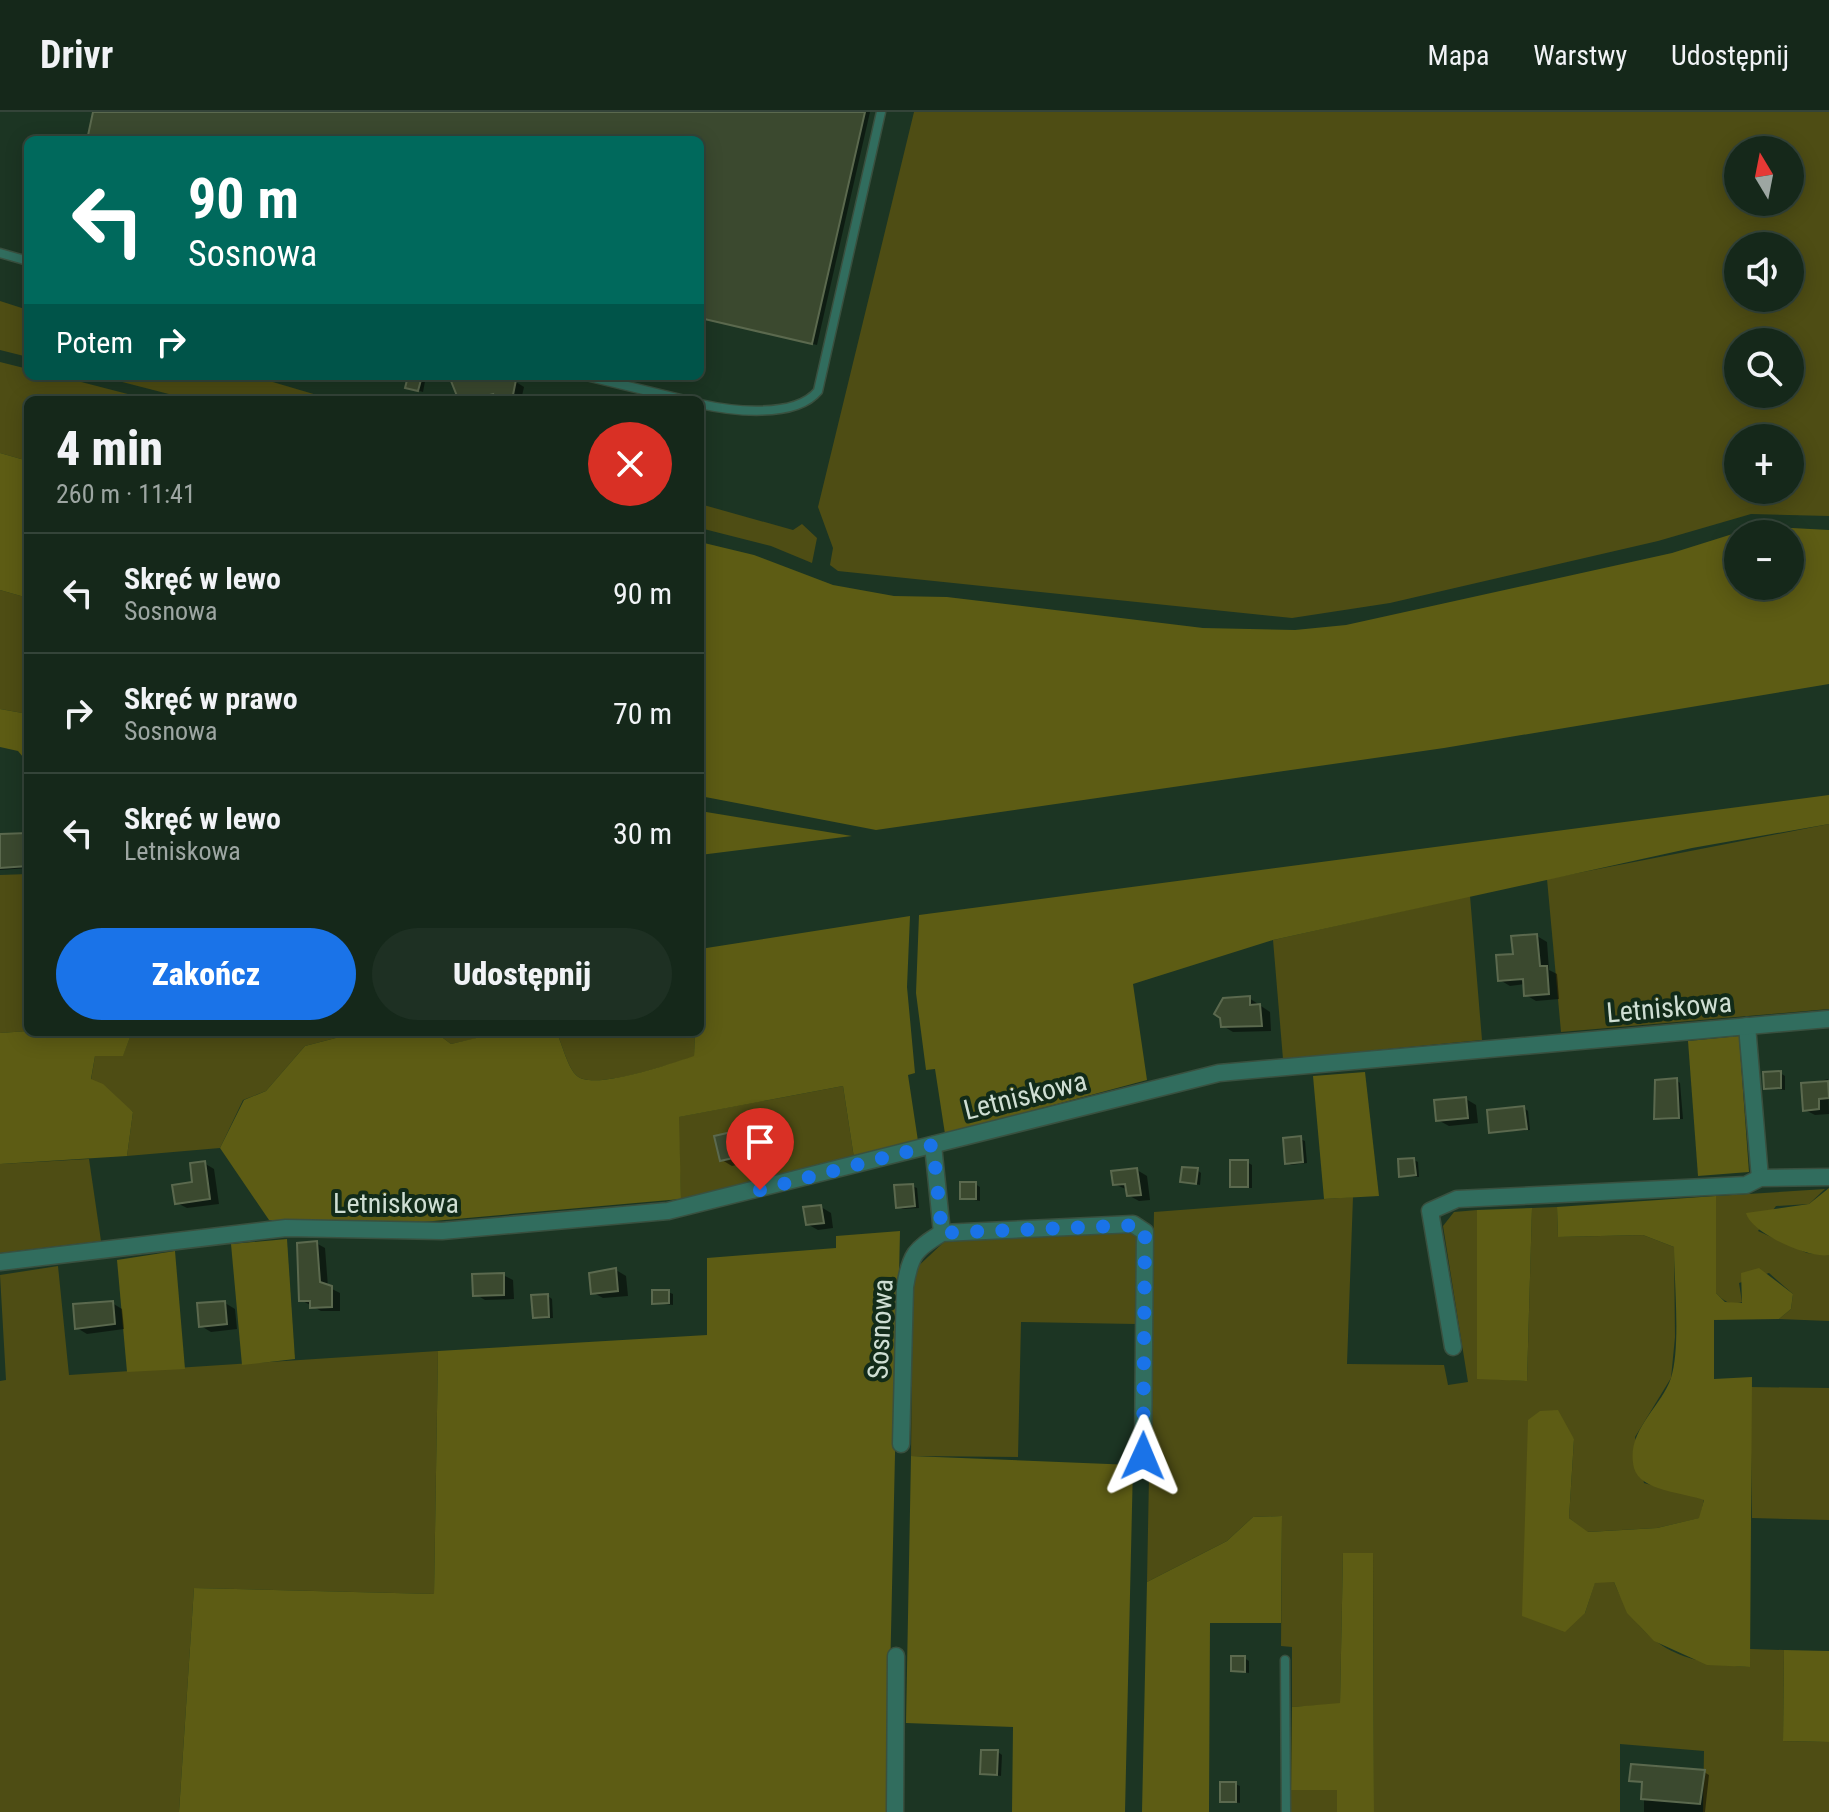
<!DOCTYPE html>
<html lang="pl">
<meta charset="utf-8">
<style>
body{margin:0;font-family:"Roboto Condensed",sans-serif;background:#1e3023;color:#f1f3f6;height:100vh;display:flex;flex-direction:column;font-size:30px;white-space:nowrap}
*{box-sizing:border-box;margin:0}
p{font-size:26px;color:#9da6a2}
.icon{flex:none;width:44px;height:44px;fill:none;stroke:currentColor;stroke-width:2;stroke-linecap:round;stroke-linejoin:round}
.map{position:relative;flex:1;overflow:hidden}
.side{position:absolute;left:24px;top:284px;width:680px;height:640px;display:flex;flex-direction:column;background:#15281a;border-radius:12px;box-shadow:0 4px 20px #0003,0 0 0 2px #344439}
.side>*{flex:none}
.hud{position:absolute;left:24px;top:24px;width:680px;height:244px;border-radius:12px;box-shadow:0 4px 20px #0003,0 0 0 2px #344439;background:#00695c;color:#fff;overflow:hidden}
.needle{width:52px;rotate:350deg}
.buttons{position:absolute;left:1724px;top:24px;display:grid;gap:16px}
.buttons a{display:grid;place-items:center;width:80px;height:80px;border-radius:50%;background:#15281a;box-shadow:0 4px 20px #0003,0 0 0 2px #344439;font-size:40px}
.pin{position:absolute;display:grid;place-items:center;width:68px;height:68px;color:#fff;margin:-82px -34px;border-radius:50% 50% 50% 0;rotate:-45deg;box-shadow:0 0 8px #0007}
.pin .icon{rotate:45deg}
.me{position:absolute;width:88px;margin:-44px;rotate:1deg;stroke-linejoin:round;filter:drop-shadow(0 0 6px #0008)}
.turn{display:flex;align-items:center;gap:28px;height:168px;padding:0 32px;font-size:36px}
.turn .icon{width:104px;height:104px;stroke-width:2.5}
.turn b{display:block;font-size:56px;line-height:68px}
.then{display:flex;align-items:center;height:76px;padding:0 32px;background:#0003;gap:16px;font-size:30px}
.round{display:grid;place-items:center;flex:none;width:84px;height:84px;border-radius:42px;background:#1e3023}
.headline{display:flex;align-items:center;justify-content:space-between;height:136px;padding:0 32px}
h1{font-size:48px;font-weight:800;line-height:60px}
.primary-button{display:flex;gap:16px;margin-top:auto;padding:16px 32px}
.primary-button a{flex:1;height:92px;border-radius:48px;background:#1a73e8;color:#fff;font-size:32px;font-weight:800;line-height:92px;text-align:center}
.primary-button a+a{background:#1e3023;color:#f1f3f6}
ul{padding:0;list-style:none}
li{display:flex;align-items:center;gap:24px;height:120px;padding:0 32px;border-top:2px solid #344439}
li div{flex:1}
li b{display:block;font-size:30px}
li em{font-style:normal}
header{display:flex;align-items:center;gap:48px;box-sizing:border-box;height:112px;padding:0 40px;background:#15281a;border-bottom:2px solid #344439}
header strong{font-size:38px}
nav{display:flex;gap:44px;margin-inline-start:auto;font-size:28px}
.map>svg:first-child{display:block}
.green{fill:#4e4d14;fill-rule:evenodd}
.forest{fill:#5d5c14;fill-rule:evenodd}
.shadow{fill:#0007}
.building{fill:#3b492f;stroke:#5b694e;stroke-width:2}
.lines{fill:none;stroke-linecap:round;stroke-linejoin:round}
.lane-casing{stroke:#39503f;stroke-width:11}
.street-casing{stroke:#39503f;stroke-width:19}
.lane{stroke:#316d5e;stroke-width:8}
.street{stroke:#316d5e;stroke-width:16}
.route{stroke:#1a73e8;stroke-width:14;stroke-dasharray:0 25.2}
.labels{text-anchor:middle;stroke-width:8;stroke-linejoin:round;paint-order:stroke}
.street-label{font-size:28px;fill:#cfded3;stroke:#122b19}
</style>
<header>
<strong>Drivr</strong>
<nav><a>Mapa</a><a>Warstwy</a><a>Udostępnij</a></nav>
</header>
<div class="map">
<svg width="1829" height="1700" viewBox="0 0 1829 1700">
<rect width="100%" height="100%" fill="#1c3523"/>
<!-- green -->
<g class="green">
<path d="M914,0h915v404l-78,-2 -93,27 -268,62 -98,15 -454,-47 -8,-6 3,-17 -15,-41zM1738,38h52v52h-52zM1738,134h52v52h-52zM1738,230h52v52h-52zM1738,326h52v52h-52z"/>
<polygon points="0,189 28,198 28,245 0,238"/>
<polygon points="0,250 28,257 28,264 58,264 151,288 28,288 28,349 0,341"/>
<polygon points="99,264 252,264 334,288 192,288"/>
<polygon points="700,392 793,418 802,412 817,426 812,451 771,434 700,416"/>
<polygon points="0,478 28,486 28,602 0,597"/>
<polygon points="1829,712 1829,897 1561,920 1547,767"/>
<polygon points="28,762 28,919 0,921 0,763"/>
<polygon points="1470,784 1482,928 1283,947 1273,828"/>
<polygon points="132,920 359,920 305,934 266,979 243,988 220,1036 127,1044 133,1000 91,968 95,944 123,943"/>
<polygon points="435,920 505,920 451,932"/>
<path d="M545,920h150l-1,25c-22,6 -100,34 -117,19 -9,-8 -14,-29 -19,-40z"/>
<polygon points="843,974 854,1046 681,1087 678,1005"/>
<polygon points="89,1047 101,1129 0,1141 0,1052"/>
<path d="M1825,1077l-16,15 -33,2 -18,25 49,22 22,2v66l-50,-2 12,-10 2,-15 -24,-21 -30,10 3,19c-12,4 -18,-1 -26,-9v-97z"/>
<path d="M1353,1085l-6,167 97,1 4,20 20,-3 -25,-156 11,-14 23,-2v168l50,3 5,-173 25,-1 1,30 85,-2 31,12 1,90 -4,41 -36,59 9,46 60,16 -4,19 -43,10 -70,4 -18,-14 5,-79 -34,-28 45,202 10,-31h19c27,66 68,82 136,85v-18l34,1 -1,91 46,1v70h-126l1,-61 -84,-7v68h-246l-1,-258 -30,-1 -3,151 -48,3v-60l-11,-1 1,-130 -29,1 -26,24 -80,41 7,-370z"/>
<polygon points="1129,1118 1137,1126 1136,1212 1021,1210 1018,1345 911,1344 913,1159 944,1130"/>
<polygon points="58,1154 69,1263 438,1239 434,1482 194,1476 179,1700 0,1700 0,1269 6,1268 0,1163"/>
<polygon points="1750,1275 1829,1276 1829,1408 1752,1406"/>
<polygon points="1291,1678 1338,1678 1337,1700 1291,1700"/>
</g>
<!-- forest -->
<g class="forest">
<polygon points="0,341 28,349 28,486 0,478"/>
<path d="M1758,414l71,4v154l-385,64 -568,82 -176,-34v-254l54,13 79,30 61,11 53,1 256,31 92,2 51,-5 326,-72zM1738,422h52v52h-52z"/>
<polygon points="0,597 28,602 28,651 18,639 0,635"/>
<polygon points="1829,683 1829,712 1692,736 1273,828 1133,872 1147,968 945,1022 935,957 926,958 916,881 919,803"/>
<polygon points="700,699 852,724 700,743"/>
<path d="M910,804l-3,71 8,86 -7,2 10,66 -64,17 -11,-72 -164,31 2,82 -259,23 -153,-2 -49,-72 24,-48 22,-9 39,-45 54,-14h76l16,12c35,-8 71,-18 107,-8 5,11 10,32 19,40 17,15 95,-13 117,-20l1,-24h5v-83z"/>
<polygon points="28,919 132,920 123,944 95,944 91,967 103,972 133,1000 127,1044 0,1052 0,921"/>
<polygon points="1739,924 1749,1060 1698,1064 1688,929"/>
<polygon points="1365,960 1379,1084 1324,1087 1313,964"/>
<path d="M1829,1076v67c-20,4 -78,-22 -83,-42l63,-9z"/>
<path d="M1716,1084v97l9,9 17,1 -1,-30 18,-5 34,26 -2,15 -12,10 -65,1v59l38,-2 -2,290 -43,-2 -53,-24 -27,-28 -13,-31 -19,1 -10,30 -20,19 -43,-16 6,-196 12,-9 18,-1 16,29 -5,79 19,14 69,-4 42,-10 5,-18c-19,-7 -64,-9 -70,-32 -9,-37 27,-60 37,-90 10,-31 3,-97 3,-131l-31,-12 -85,2 -1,-30z"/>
<polygon points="1532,1096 1527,1269 1477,1267 1477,1098"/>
<polygon points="900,1119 887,1700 179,1700 194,1476 434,1482 438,1239 707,1223 707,1146 836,1136 836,1124"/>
<polygon points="287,1127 295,1247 242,1253 231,1132"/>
<polygon points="175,1139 185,1257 127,1260 117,1148"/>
<polygon points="911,1344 1133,1353 1125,1700 1012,1700 1013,1615 906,1611"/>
<polygon points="1282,1404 1281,1511 1210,1511 1209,1700 1142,1700 1147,1470 1227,1429 1253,1405"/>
<polygon points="1343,1441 1373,1441 1374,1700 1337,1700 1337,1678 1291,1678 1292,1595 1340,1591"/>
<polygon points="1784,1538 1829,1539 1829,1630 1783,1629"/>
</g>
<!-- shadow -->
<g class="shadow">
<polygon points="95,0 870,0 817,233 700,206 700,28 89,28"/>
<polygon points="410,264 426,264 423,280 407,275"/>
<polygon points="455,264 487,264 516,270 524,275 521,288 468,288 458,282"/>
<polygon points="28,723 28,756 0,758 0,724"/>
<polygon points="1537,824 1547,830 1549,858 1557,862 1559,887 1536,889 1526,883 1525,872 1510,874 1500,868"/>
<polygon points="1249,886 1270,900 1271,919 1233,920 1223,914"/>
<polygon points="1780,961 1785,964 1785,978 1766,976"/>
<polygon points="1828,967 1829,1002 1815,1003 1805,998 1803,973"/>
<polygon points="1676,968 1680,971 1683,1007 1661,1008 1656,1006"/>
<polygon points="1466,987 1476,993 1478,1011 1449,1014 1438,1008"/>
<polygon points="1524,996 1528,999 1530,1018 1491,1020"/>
<polygon points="761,1015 771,1021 777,1044 732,1054 722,1048"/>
<polygon points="1300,1027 1305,1029 1307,1051 1291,1053 1287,1050"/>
<polygon points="1414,1048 1418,1050 1419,1065 1401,1063"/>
<polygon points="1247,1050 1252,1053 1252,1076 1237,1076 1232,1074"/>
<polygon points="204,1051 214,1057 219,1092 187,1096 177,1091 194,1072"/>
<polygon points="1137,1058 1147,1064 1150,1088 1139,1089 1128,1083 1128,1078 1114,1072"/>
<polygon points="1197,1058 1201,1061 1200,1073 1182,1069"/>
<polygon points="975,1072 980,1075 980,1089 962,1086"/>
<polygon points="912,1074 917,1076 919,1096 903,1097 898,1095"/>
<polygon points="821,1095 831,1101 833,1116 818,1118 807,1112"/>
<polygon points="316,1131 325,1136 328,1175 340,1181 340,1199 321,1199 301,1188"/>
<polygon points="616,1158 626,1164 628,1184 603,1186 592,1180"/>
<polygon points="503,1163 513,1168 514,1187 485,1188 475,1182"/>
<polygon points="668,1180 673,1182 673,1193 654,1191"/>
<polygon points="548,1184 552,1187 553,1206 539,1207 534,1205"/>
<polygon points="112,1191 122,1197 124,1217 87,1222 77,1216"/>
<polygon points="225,1191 235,1197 237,1217 211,1220 201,1214"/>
<polygon points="1244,1546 1249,1549 1249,1561 1233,1558"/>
<polygon points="998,1640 1002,1643 1001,1664 982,1661"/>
<polygon points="1704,1660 1709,1663 1705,1700 1644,1700 1644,1671 1631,1668"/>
<polygon points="1235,1672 1240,1674 1240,1691 1222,1688"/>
</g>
<!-- building -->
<g class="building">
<polygon points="93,0 865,0 812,232 700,206 700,28 87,28"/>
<polygon points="408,264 422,264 418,279 405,276"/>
<polygon points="449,264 497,264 516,268 512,288 492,288 493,282 470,288 457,284"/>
<polygon points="28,721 28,754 0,756 0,722"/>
<polygon points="1537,822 1540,854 1547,854 1549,882 1524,884 1523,867 1498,869 1496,843 1513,842 1511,824"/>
<polygon points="1250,884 1250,893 1260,892 1262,914 1221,915 1220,906 1214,902 1223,886"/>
<polygon points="1781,959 1781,976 1764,977 1763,960"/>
<polygon points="1677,966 1679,1006 1654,1007 1655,968"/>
<polygon points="1828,969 1829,986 1819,987 1819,997 1803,999 1801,971"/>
<polygon points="1466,985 1468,1006 1436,1009 1434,988"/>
<polygon points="1524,994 1527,1017 1489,1021 1487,998"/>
<polygon points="762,1013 768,1038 720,1049 714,1024"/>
<polygon points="1301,1024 1303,1050 1285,1052 1283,1026"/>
<polygon points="1414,1046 1416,1063 1399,1065 1398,1047"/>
<rect x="1230" y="1048" width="18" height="27"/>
<polygon points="205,1049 210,1087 175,1092 172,1073 192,1070 190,1051"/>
<polygon points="1182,1055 1198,1056 1196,1072 1180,1070"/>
<polygon points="1137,1056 1141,1083 1127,1084 1125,1072 1113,1073 1111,1059"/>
<rect x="960" y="1070" width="16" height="17"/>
<polygon points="913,1072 915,1094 896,1096 894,1073"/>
<polygon points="821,1093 824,1111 806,1113 803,1095"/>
<polygon points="317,1129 320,1170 332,1174 332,1195 310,1196 310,1189 299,1189 297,1131"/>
<polygon points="616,1156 618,1179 591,1182 589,1161"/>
<polygon points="504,1161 504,1183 473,1184 472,1162"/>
<polygon points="652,1178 669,1178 669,1191 652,1192"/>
<polygon points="548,1182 549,1205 533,1206 531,1183"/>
<polygon points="113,1189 115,1212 75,1217 73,1192"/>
<polygon points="225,1189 227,1212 199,1215 197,1191"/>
<polygon points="1231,1544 1245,1544 1245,1560 1231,1559"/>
<polygon points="981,1638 998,1638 997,1663 980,1662"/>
<polygon points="1631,1652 1705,1658 1700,1692 1641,1687 1642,1670 1629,1669"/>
<rect x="1220" y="1670" width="16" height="20"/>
</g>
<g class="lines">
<defs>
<g id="lane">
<polyline points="0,141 28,149"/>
<polyline points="586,264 685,288"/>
<path d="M700,292c31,7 95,15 118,-13l63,-279"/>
<polyline points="1285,1548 1286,1700"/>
</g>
<g id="street">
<polyline points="1747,914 1760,1066"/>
<polyline points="933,1033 942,1121"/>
<polyline points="0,1150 286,1116 442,1119 668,1099 1219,961 1829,907"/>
<polyline points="1453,1235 1430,1099 1457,1087 1746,1073 1760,1066 1829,1065"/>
<path d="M901,1332l4,-157c5,-32 10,-38 37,-54l191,-9 12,8 -2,224"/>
<polyline points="895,1700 896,1544"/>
</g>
</defs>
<!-- lane casing -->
<use href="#lane" class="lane-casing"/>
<!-- street casing -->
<use href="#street" class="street-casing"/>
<!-- lane -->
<use href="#lane" class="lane"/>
<!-- street -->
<use href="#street" class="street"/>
</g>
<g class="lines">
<!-- route -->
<polyline class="route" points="760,1078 933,1033 942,1121 1139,1113 1145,1120 1143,1344"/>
</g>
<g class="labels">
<!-- street labels -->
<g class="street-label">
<text transform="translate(1669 895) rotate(-5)" y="10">Letniskowa</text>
<text transform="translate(1025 983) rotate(-14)" y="10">Letniskowa</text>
<text x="396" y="1101">Letniskowa</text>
<text transform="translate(880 1217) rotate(-87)" y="10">Sosnowa</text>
</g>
</g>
</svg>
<div class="buttons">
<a><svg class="needle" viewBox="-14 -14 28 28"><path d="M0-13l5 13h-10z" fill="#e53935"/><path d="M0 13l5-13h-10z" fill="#9da6a2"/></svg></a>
<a><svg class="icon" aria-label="sound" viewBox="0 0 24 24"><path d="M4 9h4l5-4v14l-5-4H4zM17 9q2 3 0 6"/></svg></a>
<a><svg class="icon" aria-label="search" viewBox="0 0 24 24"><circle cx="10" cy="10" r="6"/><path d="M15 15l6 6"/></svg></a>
<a>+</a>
<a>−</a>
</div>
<div class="pin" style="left:760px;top:1078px;background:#d93025"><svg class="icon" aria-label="arrive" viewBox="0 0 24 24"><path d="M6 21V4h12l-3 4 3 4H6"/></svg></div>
<svg class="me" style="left:1143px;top:1344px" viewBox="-20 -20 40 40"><path d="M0-17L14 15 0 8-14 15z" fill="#1a73e8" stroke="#fff" stroke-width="4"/></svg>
<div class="hud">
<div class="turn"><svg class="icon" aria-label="left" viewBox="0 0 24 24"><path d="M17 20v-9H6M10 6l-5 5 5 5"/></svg><div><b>90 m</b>Sosnowa</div></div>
<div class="then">Potem<svg class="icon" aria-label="right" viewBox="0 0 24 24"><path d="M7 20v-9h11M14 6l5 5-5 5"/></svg></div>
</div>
<section class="side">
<div class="headline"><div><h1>4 min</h1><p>260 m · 11:41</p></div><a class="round" style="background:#d93025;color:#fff"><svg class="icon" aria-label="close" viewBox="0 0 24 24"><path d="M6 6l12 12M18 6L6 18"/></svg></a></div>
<ul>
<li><svg class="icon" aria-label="left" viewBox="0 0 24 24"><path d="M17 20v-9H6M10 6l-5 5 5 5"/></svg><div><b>Skręć w lewo</b><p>Sosnowa</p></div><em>90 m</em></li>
<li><svg class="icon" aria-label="right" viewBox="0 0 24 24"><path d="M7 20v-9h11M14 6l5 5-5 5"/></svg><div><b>Skręć w prawo</b><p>Sosnowa</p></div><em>70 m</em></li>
<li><svg class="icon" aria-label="left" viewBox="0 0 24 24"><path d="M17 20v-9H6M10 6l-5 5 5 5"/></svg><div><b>Skręć w lewo</b><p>Letniskowa</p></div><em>30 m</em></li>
</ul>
<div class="primary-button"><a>Zakończ</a><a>Udostępnij</a></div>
</section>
</div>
